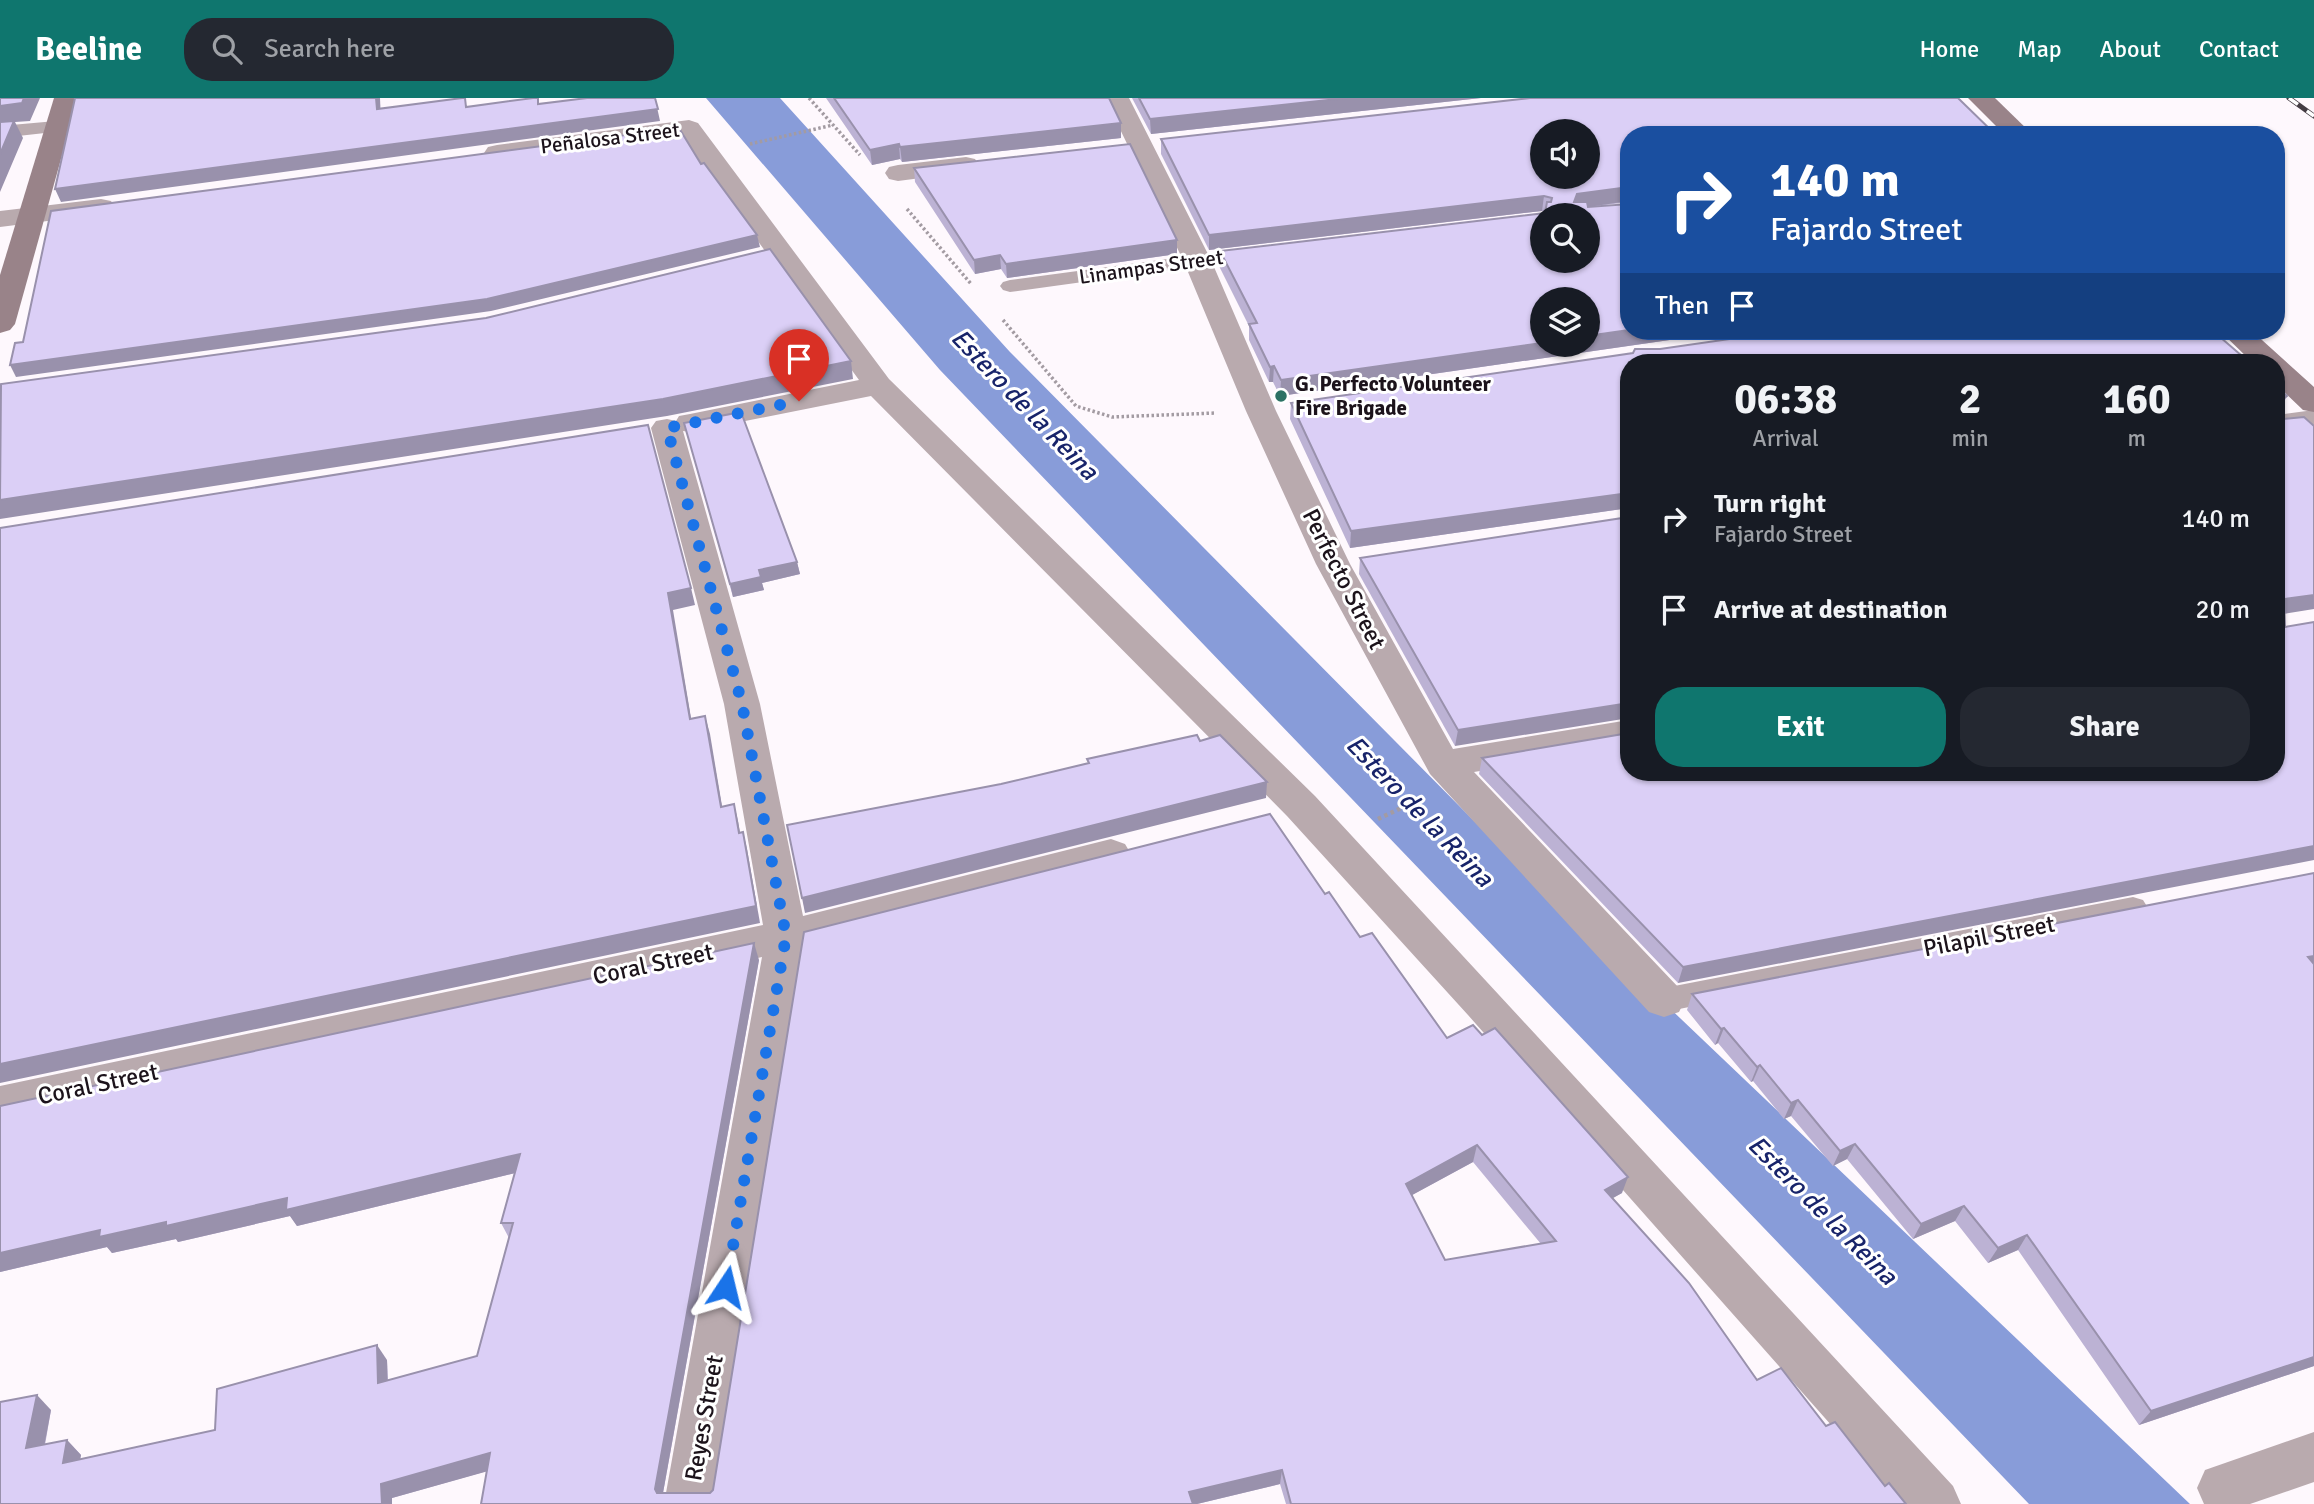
<!DOCTYPE html>
<meta charset="utf-8">
<style>
body{margin:0;font-family:Signika,sans-serif;background:#242831;color:#f1f3f6;height:100vh;display:flex;flex-direction:column;font-size:26px;white-space:nowrap}
*{box-sizing:border-box;margin:0}
p{font-size:23px;color:#9ea1a6}
.icon{flex:none;width:38px;height:38px;fill:none;stroke:currentColor;stroke-width:2;stroke-linecap:round;stroke-linejoin:round}
.map{position:relative;flex:1;overflow:hidden}
.drawer{position:absolute;left:1620px;top:256px;width:665px;height:427px;display:flex;flex-direction:column;background:#171b24;border-radius:28px;box-shadow:0 2px 5px #0004}
.drawer>*{flex:none}
.banner{position:absolute;left:1620px;top:28px;width:665px;height:214px;border-radius:28px;box-shadow:0 2px 5px #0004;background:#1a4fa0;color:#fff;overflow:hidden}
.controls{position:absolute;left:1530px;top:21px;display:grid;gap:14px}
.controls a{display:grid;place-items:center;width:70px;height:70px;border-radius:50%;background:#171b24;box-shadow:0 2px 5px #0004;font-size:35px}
.pin{position:absolute;display:grid;place-items:center;width:60px;height:60px;color:#fff;margin:-72px -30px;border-radius:50% 50% 50% 0;rotate:-45deg;box-shadow:0 0 7px #0007}
.pin .icon{rotate:45deg}
.me{position:absolute;width:77px;margin:-38px;rotate:10deg;stroke-linejoin:round;filter:drop-shadow(0 0 5px #0008)}
.turn{display:flex;align-items:center;gap:24px;height:147px;padding:0 35px;font-size:32px}
.turn .icon{width:91px;height:91px;stroke-width:2.5}
.turn b{display:block;font-size:49px;line-height:60px}
.then{display:flex;align-items:center;height:66px;padding:0 35px;background:#0003;gap:14px;font-size:26px}
.eta{display:flex;justify-content:space-evenly;align-items:center;height:119px;text-align:center}
.eta b{font-size:42px;font-weight:800;line-height:49px}
.primary-button{display:flex;gap:14px;margin-top:auto;padding:14px 35px}
.primary-button a{flex:1;height:80px;border-radius:28px;background:#0f766e;color:#fff;font-size:28px;font-weight:800;line-height:80px;text-align:center}
.primary-button a+a{background:#242831;color:#f1f3f6}
ul{padding:0;list-style:none}
li{display:flex;align-items:center;gap:21px;height:91px;padding:0 35px}
li div{flex:1}
li b{display:block;font-size:26px}
li em{font-style:normal}
header{display:flex;align-items:center;gap:42px;box-sizing:border-box;height:98px;padding:0 35px;background:#0f766e;color:#fff}
header strong{font-size:33px}
nav{display:flex;gap:38px;margin-inline-start:auto;font-size:24px}
.search{width:490px;height:63px;background:#242831;display:flex;align-items:center;gap:18px;box-sizing:border-box;padding:0 24px;border-radius:28px;color:#9ea1a6;font-size:26px}
.map>svg:first-child{display:block}
.water{fill:#889cd9}
.lines{fill:none;stroke-linecap:round;stroke-linejoin:round}
.path-far1{stroke:#a39ba2;stroke-width:3.5;stroke-dasharray:2.5 2.5;stroke-linecap:butt}
.path{stroke:#a39ba2;stroke-width:4.5;stroke-dasharray:3.5 3.5;stroke-linecap:butt}
.lane{fill:#b9aaae;fill-rule:evenodd}
.street{fill:#b9aaae;fill-rule:evenodd}
.secondary{fill:#998389;fill-rule:evenodd}
.rail-casing{stroke:#443c43;stroke-width:5}
.rail{stroke:#fff;stroke-width:3.5;stroke-dasharray:11;stroke-linecap:butt}
.wall{fill:#bcb2d4;fill-rule:evenodd}
.shaded-wall{fill:#9991ac}
.building{fill:#dbcff6;stroke:#9991ac;stroke-width:2;fill-rule:evenodd}
.route{stroke:#1a73e8;stroke-width:12;stroke-dasharray:0 21.6}
.poi-dot{fill:#2c7164;stroke:#fff;stroke-width:2.5}
.labels{text-anchor:middle;stroke-width:6;stroke-linejoin:round;paint-order:stroke}
.far-street-label{font-size:21px;fill:#1c131b;stroke:#fff}
.far-poi-label{font-size:21px;font-weight:bold;fill:#1c131b;stroke:#fff;text-anchor:start}
.street-label{font-size:24px;fill:#1c131b;stroke:#fff}
.water-label{font-size:26px;font-style:italic;fill:#18246a;stroke:#fff}
</style>
<header>
<strong>Beeline</strong>
<div class="search"><svg class="icon" aria-label="search" viewBox="0 0 24 24"><circle cx="10" cy="10" r="6"/><path d="M15 15l6 6"/></svg>Search here</div>
<nav><a>Home</a><a>Map</a><a>About</a><a>Contact</a></nav>
</header>
<div class="map">
<svg width="2314" height="1406" viewBox="0 0 2314 1406">
<rect width="100%" height="100%" fill="#fef8fd"/>
<!-- water -->
<polygon class="water" points="706,0 780,0 1010,254 1490,739 2190,1406 2029,1406 940,272"/>
<g class="lines">
<!-- path-far1 -->
<g class="path-far1">
<polyline points="809,0 860,57"/>
<polyline points="750,46 833,27"/>
<polyline points="907,111 972,187"/>
<polyline points="1003,222 1076,308 1112,319 1216,315"/>
</g>
<!-- path -->
<polyline class="path" points="1378,721 1414,704"/>
<!-- lane -->
<g class="lane">
<polygon points="56,23 63,25 65,29 63,33 0,40 0,28"/>
<polygon points="1257,149 1264,151 1267,155 1264,159 1010,194 1003,192 1000,188 1003,184 1010,182"/>
<polygon points="2133,799 2143,802 2148,810 2143,818 2133,821 1664,914 1653,911 1649,902 1653,893 1664,890"/>
</g>
<!-- street -->
<g class="street">
<polygon points="1105,0 1129,0 1211,162 1276,313 1350,466 1453,651 1629,622 1629,648 1474,674 1679,890 1685,902 1679,914 1664,919 1649,914 1430,676 1316,466 1246,313 1183,162"/>
<polygon points="689,22 698,25 889,281 1315,698 1953,1388 1961,1406 1901,1406 1468,917 1287,718 871,298 690,334 683,333 760,606 803,818 1111,741 1125,746 1131,756 1125,766 1111,771 805,849 716,1406 664,1406 762,859 0,1026 0,988 763,827 724,606 651,330 656,323 667,321 676,323 679,318 690,316 859,282 682,39 497,63 488,61 484,55 488,49 497,47"/>
<polygon points="966,59 975,61 979,67 975,73 898,83 889,81 885,75 889,69 898,67"/>
<polygon points="101,101 111,103 115,109 111,115 0,129 0,113"/>
<polygon points="2314,312 2314,330 2277,335 2277,317"/>
<polygon points="2314,1334 2314,1384 2250,1406 2204,1406 2197,1390 2205,1372"/>
</g>
<!-- secondary -->
<g class="secondary">
<polygon points="54,0 78,0 15,226 10,232 0,235 0,177"/>
<polygon points="1968,0 1995,0 2033,37 2005,37"/>
<polygon points="2220,233 2252,233 2314,289 2314,314 2303,312 2277,287 2277,264 2252,264"/>
</g>
<defs>
<polyline id="rail" points="2289,0 2314,18"/>
</defs>
<!-- rail casing -->
<use href="#rail" class="rail-casing"/>
<!-- rail -->
<use href="#rail" class="rail"/>
</g>
<!-- wall -->
<g class="wall">
<polygon points="826,0 1109,0 1121,40 902,64 900,61 872,67"/>
<polygon points="1132,0 1481,0 1151,36"/>
<polygon points="1629,37 1629,104 1598,108 1629,233 1732,233 1280,298 1273,284 1269,284 1249,242 1249,228 1219,168 1220,153 1545,115 1545,114 1542,113 1209,152 1161,56 1161,41"/>
<polygon points="914,70 1177,142 1177,156 1007,180 1001,171 975,176 915,84"/>
<polygon points="1660,251 1629,264 1629,410 1350,450 1290,321 1291,305"/>
<polygon points="2277,289 2287,298 2283,306 2285,516 1678,885 1479,676 1482,660 1629,674"/>
<polygon points="684,325 797,464 800,476 762,485 764,492 733,499"/>
<polygon points="1629,419 1455,648 1359,476 1360,460"/>
<path d="M1325,796l35,43 87,101 175,155 -10,5 145,182 69,46 59,60 21,18h-620l-6,-20 -83,20h-716l6,-33 -95,27 -392,6 51,-94 -6,35 22,-5 14,15 -1,4 135,-29 172,-70 1,20 89,-24 32,-118 -8,-15 14,-50 -218,53 -7,-10 -112,26 -2,-3 -64,14 -5,-6 -107,25v-166l759,-146 -96,533h47zM1473,1064l68,82 -96,16 -33,-65z"/>
<polygon points="1692,896 2314,1268 2139,1327 2018,1152 1988,1165 1955,1123 1913,1141 1847,1061 1833,1068 1791,1018 1784,1021 1753,983 1751,984 1718,945 1715,947 1687,912"/>
</g>
<!-- shaded-wall -->
<g class="shaded-wall">
<polygon points="24,0 40,0 30,23 15,24 23,40 0,94 0,8"/>
<polygon points="376,0 380,0 381,23 377,11"/>
<polygon points="655,0 660,23 61,104 55,91"/>
<polygon points="1347,0 1481,0 1151,36 1150,21"/>
<polygon points="1121,25 1121,40 902,64 900,49"/>
<polygon points="899,46 900,61 872,67 870,52"/>
<polygon points="1629,89 1629,103 1574,111 1574,104 1577,96"/>
<polygon points="1544,98 1542,113 1209,152 1209,137"/>
<polygon points="757,137 760,149 491,213 16,279 10,267"/>
<polygon points="1177,142 1177,156 1007,180 1006,166"/>
<polygon points="1000,157 1001,171 975,176 974,162"/>
<polygon points="1629,232 1732,233 1280,298 1281,282 1542,245 1542,247 1587,247 1587,238"/>
<polygon points="851,263 853,281 667,318 0,421 0,402"/>
<polygon points="1274,268 1273,284 1269,284 1270,269"/>
<polygon points="1629,395 1629,410 1350,450 1351,433"/>
<polygon points="797,464 800,476 762,485 764,492 733,499 730,486 759,472"/>
<polygon points="691,490 695,507 673,512 694,638 690,621 668,495"/>
<polygon points="2314,497 2314,511 2277,517 2284,501"/>
<polygon points="1629,605 1629,620 1455,648 1458,632"/>
<polygon points="705,618 710,636 725,726 721,709"/>
<polygon points="1267,684 1266,700 805,815 802,800"/>
<polygon points="734,706 738,723 743,752 739,735"/>
<polygon points="743,734 747,751 760,825 0,985 0,966"/>
<polygon points="2314,748 2314,762 1678,885 1683,869"/>
<polygon points="754,845 759,862 661,1406 655,1391"/>
<polygon points="2314,858 2314,872 2308,859"/>
<polygon points="1724,930 1718,945 1715,947 1721,931"/>
<polygon points="1760,967 1753,983 1751,984 1757,969"/>
<polygon points="1798,1002 1791,1018 1784,1021 1791,1005"/>
<polygon points="1855,1046 1847,1061 1833,1068 1840,1053"/>
<polygon points="1477,1047 1473,1064 1403,1102 1406,1086"/>
<polygon points="520,1056 528,1072 297,1128 290,1118 178,1144 176,1141 112,1155 107,1149 0,1174 0,1155 100,1132 166,1124 287,1100"/>
<polygon points="1628,1079 1622,1095 1599,1108 1605,1092"/>
<polygon points="1964,1108 1955,1123 1913,1141 1921,1126"/>
<polygon points="2027,1137 2018,1152 1988,1165 1998,1150"/>
<polygon points="377,1247 387,1262 388,1300 378,1285"/>
<polygon points="2314,1259 2314,1268 2139,1327 2151,1313"/>
<polygon points="37,1297 51,1312 41,1365 26,1350"/>
<polygon points="67,1342 81,1357 77,1379 63,1365"/>
<polygon points="490,1355 499,1370 392,1400 392,1406 382,1406 381,1386"/>
<polygon points="1282,1372 1280,1386 1197,1406 1189,1406 1189,1394"/>
</g>
<!-- building -->
<g class="building">
<polygon points="0,0 24,0 22,5 0,8"/>
<polygon points="75,0 376,0 377,11 462,0 465,0 466,9 533,0 538,0 538,6 587,0 655,0 658,11 55,91"/>
<polygon points="834,0 1109,0 1121,25 900,49 899,46 870,52"/>
<polygon points="1139,0 1347,0 1150,21"/>
<path d="M1530,0h428l38,37h-367v52l-52,7 -3,8h13l1,5 41,-3v126l-42,6v-37h-45v44l-261,37 -7,-14 -4,1 -21,-43 8,-1 -37,-72 325,-38 2,-11h4l1,-4 -8,-2 -335,39 -48,-96zM1542,33h45v46h-45zM1542,117h45v46h-45z"/>
<polygon points="14,23 0,56 0,24"/>
<polygon points="679,30 701,66 704,65 757,137 487,201 10,267 15,245 23,244 51,113"/>
<polygon points="1130,46 1177,142 1006,166 1000,157 974,162 914,70"/>
<polygon points="770,151 851,263 663,301 0,402 1,286 486,220"/>
<polygon points="1786,233 2213,233 2249,264 1629,264 1629,395 1351,433 1291,305 1633,255 1635,251 1660,251"/>
<polygon points="2277,289 2287,298 2283,301 2284,321 2304,319 2314,328 2314,497 2284,501 2285,529 2314,524 2314,748 1683,869 1482,660 1629,635 1629,674 2277,674"/>
<polygon points="741,314 797,464 759,472 761,479 730,486 684,325"/>
<polygon points="648,327 691,490 668,495 690,621 705,618 721,709 734,706 739,735 743,734 756,808 0,966 0,430"/>
<polygon points="1629,419 1629,605 1458,632 1360,460"/>
<polygon points="1197,637 1200,643 1220,637 1267,684 802,800 787,727 1001,686 1089,665 1087,661"/>
<path d="M1270,716l55,80 4,-2 31,45 12,-4 75,105 26,-13 9,10 13,-7 133,149 -23,13 84,93 68,97 24,-12 45,58 9,-4 50,64 4,-3 17,21h-615l-9,-34 -93,22 4,12h-712l9,-51 -109,31 1,20h-382v-102l37,-7 -11,53 41,-8 -4,23 152,-33 2,-41 160,-44 1,38 99,-27 36,-133h-12l19,-69 -234,56 1,-12 -121,28v-4l-67,15 1,-7 -100,23v-147l754,-163 -99,546 2,4h53l3,-3 91,-558zM1477,1047l79,96 -111,19 -39,-76z"/>
<polygon points="2314,775 2314,858 2308,859 2314,866 2314,1259 2151,1313 2027,1137 1998,1150 1964,1108 1921,1126 1855,1046 1840,1053 1798,1002 1791,1005 1760,967 1757,969 1724,930 1721,931 1692,896"/>
</g>
<g class="lines">
<!-- route -->
<polyline class="route" points="726,1189 786,838 742,606 667,330 799,303"/>
</g>
<!-- markers -->
<circle class="poi-dot" cx="1281" cy="298" r="7"/>
<g class="labels">
<!-- far-street labels -->
<g class="far-street-label">
<text transform="translate(610 40) rotate(-7)" y="7">Peñalosa Street</text>
<text transform="translate(1151 169) rotate(-8)" y="7">Linampas Street</text>
</g>
<!-- far-poi labels -->
<g class="far-poi-label">
<text x="1295" y="293">G. Perfecto Volunteer<tspan x="1295" dy="24">Fire Brigade</tspan></text>
</g>
<!-- street labels -->
<g class="street-label">
<text transform="translate(1344 481) rotate(63)" y="8">Perfecto Street</text>
<text transform="translate(1989 838) rotate(-11)" y="8">Pilapil Street</text>
<text transform="translate(653 866) rotate(-12)" y="8">Coral Street</text>
<text transform="translate(98 986) rotate(-12)" y="8">Coral Street</text>
<text transform="translate(704 1320) rotate(-80)" y="8">Reyes Street</text>
</g>
<!-- water labels -->
<g class="water-label">
<text transform="translate(1025 306) rotate(46)" y="9">Estero de la Reina</text>
<text transform="translate(1420 713) rotate(46)" y="9">Estero de la Reina</text>
<text transform="translate(1823 1112) rotate(45)" y="9">Estero de la Reina</text>
</g>
</g>
</svg>
<div class="controls">
<a><svg class="icon" aria-label="sound" viewBox="0 0 24 24"><path d="M4 9h4l5-4v14l-5-4H4zM17 9q2 3 0 6"/></svg></a>
<a><svg class="icon" aria-label="search" viewBox="0 0 24 24"><circle cx="10" cy="10" r="6"/><path d="M15 15l6 6"/></svg></a>
<a><svg class="icon" aria-label="layers" viewBox="0 0 24 24"><path d="M12 4l9 5-9 5-9-5zM3 14l9 5 9-5"/></svg></a>
</div>
<div class="pin" style="left:799px;top:303px;background:#d93025"><svg class="icon" aria-label="arrive" viewBox="0 0 24 24"><path d="M6 21V4h12l-3 4 3 4H6"/></svg></div>
<svg class="me" style="left:726px;top:1189px" viewBox="-20 -20 40 40"><path d="M0-17L14 15 0 8-14 15z" fill="#1a73e8" stroke="#fff" stroke-width="4"/></svg>
<div class="banner">
<div class="turn"><svg class="icon" aria-label="right" viewBox="0 0 24 24"><path d="M7 20v-9h11M14 6l5 5-5 5"/></svg><div><b>140 m</b>Fajardo Street</div></div>
<div class="then">Then<svg class="icon" aria-label="arrive" viewBox="0 0 24 24"><path d="M6 21V4h12l-3 4 3 4H6"/></svg></div>
</div>
<section class="drawer">
<div class="eta">
<div><b>06:38</b><p>Arrival</p></div>
<div><b>2</b><p>min</p></div>
<div><b>160</b><p>m</p></div>
</div>
<ul>
<li><svg class="icon" aria-label="right" viewBox="0 0 24 24"><path d="M7 20v-9h11M14 6l5 5-5 5"/></svg><div><b>Turn right</b><p>Fajardo Street</p></div><em>140 m</em></li>
<li><svg class="icon" aria-label="arrive" viewBox="0 0 24 24"><path d="M6 21V4h12l-3 4 3 4H6"/></svg><div><b>Arrive at destination</b></div><em>20 m</em></li>
</ul>
<div class="primary-button"><a>Exit</a><a>Share</a></div>
</section>
</div>
